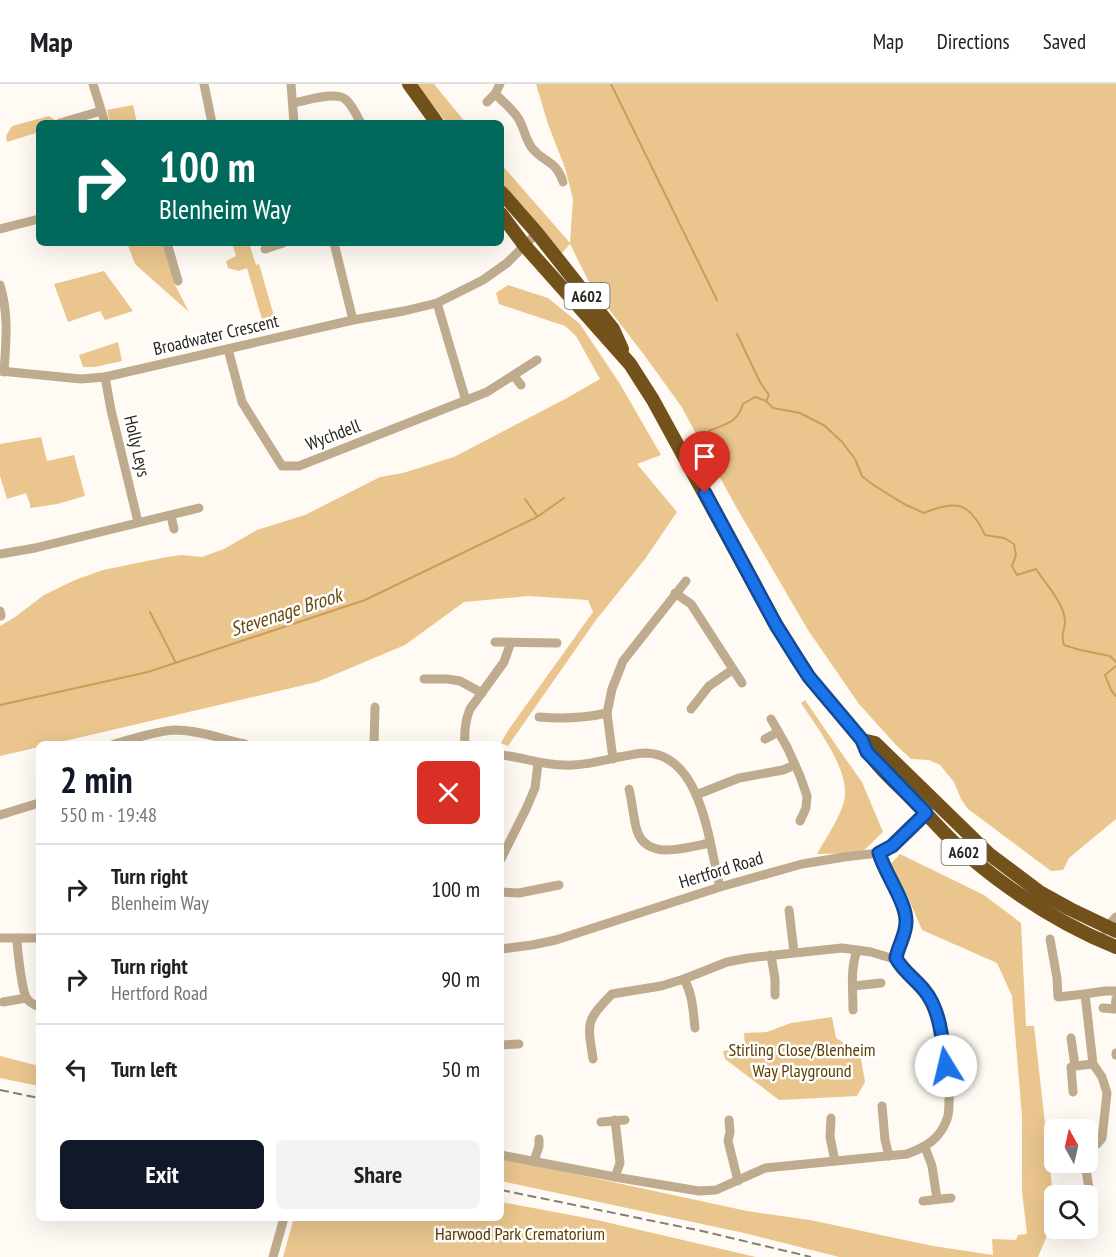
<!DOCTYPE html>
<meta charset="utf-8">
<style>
body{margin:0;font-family:"PT Sans Narrow",sans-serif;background:#f2f2f2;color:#202124;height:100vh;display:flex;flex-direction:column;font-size:22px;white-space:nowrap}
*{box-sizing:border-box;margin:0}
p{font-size:20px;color:#757577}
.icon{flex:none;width:33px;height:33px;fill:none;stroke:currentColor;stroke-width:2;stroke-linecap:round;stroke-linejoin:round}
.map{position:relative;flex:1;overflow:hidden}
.drawer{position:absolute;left:36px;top:657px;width:468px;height:480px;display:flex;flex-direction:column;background:#fff;border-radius:9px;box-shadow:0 6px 24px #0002}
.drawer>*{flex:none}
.hud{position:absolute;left:36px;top:36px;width:468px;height:126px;border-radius:9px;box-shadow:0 6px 24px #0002;background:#00695c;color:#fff;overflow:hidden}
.needle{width:39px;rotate:352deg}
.tools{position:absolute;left:1044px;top:1035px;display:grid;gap:12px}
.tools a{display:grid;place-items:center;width:54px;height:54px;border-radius:9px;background:#fff;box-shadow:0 6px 24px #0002;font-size:30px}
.pin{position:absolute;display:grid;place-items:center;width:51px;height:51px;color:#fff;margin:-62px -26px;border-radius:50% 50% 50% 0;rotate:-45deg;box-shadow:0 0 6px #0007}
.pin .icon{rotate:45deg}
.me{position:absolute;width:66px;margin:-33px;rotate:351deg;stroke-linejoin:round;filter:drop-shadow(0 0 4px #0008)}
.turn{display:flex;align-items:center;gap:21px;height:126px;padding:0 24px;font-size:27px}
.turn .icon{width:78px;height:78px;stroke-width:2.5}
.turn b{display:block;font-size:42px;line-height:51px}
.round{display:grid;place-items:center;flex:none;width:63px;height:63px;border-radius:9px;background:#f2f2f2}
.head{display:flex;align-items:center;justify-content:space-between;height:102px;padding:0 24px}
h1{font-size:36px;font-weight:700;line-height:45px;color:#111827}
.button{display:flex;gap:12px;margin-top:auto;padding:12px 24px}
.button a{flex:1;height:69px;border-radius:9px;background:#111827;color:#fff;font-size:24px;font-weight:700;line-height:69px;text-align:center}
.button a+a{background:#f2f2f2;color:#202124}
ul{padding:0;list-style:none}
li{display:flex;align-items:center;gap:18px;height:90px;padding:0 24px;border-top:2px solid #e0e0e0}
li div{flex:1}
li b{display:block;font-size:22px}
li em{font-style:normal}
header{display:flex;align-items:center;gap:36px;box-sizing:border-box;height:84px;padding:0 30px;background:#fff;border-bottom:2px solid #e0e0e0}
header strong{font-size:28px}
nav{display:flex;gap:33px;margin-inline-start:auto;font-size:21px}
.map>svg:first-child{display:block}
.green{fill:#eac58d}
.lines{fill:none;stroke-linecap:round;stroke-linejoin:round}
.stream{stroke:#ca9e57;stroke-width:2}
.minor{stroke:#bfab8d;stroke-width:9}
.highway{stroke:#72521a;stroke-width:14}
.rail{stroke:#837f78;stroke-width:2;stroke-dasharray:9 4.5;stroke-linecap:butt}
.route-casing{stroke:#114b97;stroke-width:15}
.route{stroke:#1a73e8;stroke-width:10}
.labels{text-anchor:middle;stroke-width:5;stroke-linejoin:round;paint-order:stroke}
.shield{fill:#fff;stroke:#6b6863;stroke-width:1.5}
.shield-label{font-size:16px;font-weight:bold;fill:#2b2720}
.street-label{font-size:18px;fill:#2b2720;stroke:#fff}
.park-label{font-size:18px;fill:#5c3e01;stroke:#fff}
.water-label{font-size:20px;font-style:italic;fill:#684a13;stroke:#fff}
</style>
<header>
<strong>Map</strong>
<nav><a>Map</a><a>Directions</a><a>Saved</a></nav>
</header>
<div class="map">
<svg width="1116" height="1173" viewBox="0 0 1116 1173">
<rect width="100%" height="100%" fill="#fffaf3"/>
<!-- green -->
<g class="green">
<polygon points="416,0 434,0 466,39 447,39"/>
<polygon points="536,0 1116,0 1116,735 1069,774 1063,786 1051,787 968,725 961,715 954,698 940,681 929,676 911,675 896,661 859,620 808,546 735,421 681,322 645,272 591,202 570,160 560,171 501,103 501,80 570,159 573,115 565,84 548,40"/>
<polygon points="133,21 137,39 122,39 121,36 110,38 107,26"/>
<polygon points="49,32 60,39 39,39 39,48 7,58 6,52 12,42"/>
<polygon points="127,159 154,159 155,161 164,159 174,199 189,228 135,180"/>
<polygon points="232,159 249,159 256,181 259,180 276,239 264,242 247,184 239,187 228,184 226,177 236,172"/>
<polygon points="104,187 133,227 105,236 100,227 68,238 54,200"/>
<polygon points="508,201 548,214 580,240 620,300 661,371 637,380 677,428 645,475 596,536 508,662 501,659 507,648 593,528 588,516 529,512 464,518 405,561 317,598 52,660 39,660 39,663 0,672 0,542 15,533 44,511 75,496 103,486 167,473 182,471 202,473 224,465 257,446 305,431 380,393 403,389 454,373 567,314 600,295 576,252 565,242 499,220 496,209"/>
<polygon points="118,258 122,277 95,283 83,283 79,271"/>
<polygon points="41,353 47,377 74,371 85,412 57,420 30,424 30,420 26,409 7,415 0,392 0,360"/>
<path d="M805,616l35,51 22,31 21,50 -22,21 -44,1c9,-16 27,-42 28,-59 2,-29 -29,-69 -44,-92z"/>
<polygon points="900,770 984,811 1021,839 1026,942 1034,942 1054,1120 1054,1135 1038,1173 839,1173 744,1149 501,1097 501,1074 747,1127 810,1136 933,1162 993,1171 992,1155 1016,1156 1018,1151 1027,1150 1022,1107 1022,1033 1012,912 997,879 922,846 907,811 888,783"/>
<polygon points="832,933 836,954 860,969 865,998 857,1012 779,1016 725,975 723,967 745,963 744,949 767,948 791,939"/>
<polygon points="0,972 39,982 39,1002 0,994"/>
<polygon points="501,1118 597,1136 756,1173 283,1173 294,1134 501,1134"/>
</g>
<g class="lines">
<!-- stream -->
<g class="stream">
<polyline points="611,0 717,216"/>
<polyline points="737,250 760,298 769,311 766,317"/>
<path d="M709,347c17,-8 28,-7 34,-27l12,-7 11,4 7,7 27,5 25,13 17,16 13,17 7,17 10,8 32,20 20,9c33,-14 46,-10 61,22l19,3 10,6 2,11 -4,11 5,9 19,-6c9,14 28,34 29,52 0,10 -5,12 -1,24l16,5 30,6 6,6"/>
<polyline points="525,415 537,432"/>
<polyline points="150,528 176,579"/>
<polyline points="1116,582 1105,591 1111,606 1116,612"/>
<polyline points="0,621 148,588 365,516 537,433 564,414"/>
</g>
<!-- minor -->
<g class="minor">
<polyline points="93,0 105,39"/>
<polyline points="204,0 212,39"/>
<polyline points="291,0 294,39"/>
<path d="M495,10c8,7 17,15 23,24 6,9 7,21 14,30 12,15 24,12 31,34"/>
<polyline points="487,18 495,10 500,0"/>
<path d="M293,19c12,-2 42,-12 52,-4 7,5 11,16 16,24"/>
<polyline points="60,39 101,27"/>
<polyline points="0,145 39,135"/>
<polyline points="167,159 178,197"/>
<polyline points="334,159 353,236"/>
<polyline points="265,165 283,159"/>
<path d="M0,201c9,29 6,57 4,87"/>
<polyline points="437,219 466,317"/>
<polyline points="228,265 242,318 282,382 299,382 487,308 537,276"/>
<polyline points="0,287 81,295 105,293 353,236 404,227 437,219 483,196 507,179 537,149"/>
<polyline points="514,292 521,301"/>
<polyline points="105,293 111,326 138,438"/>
<polyline points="171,432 174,445"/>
<polyline points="0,470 35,464 199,424"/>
<polyline points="675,509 691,520 742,599"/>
<polyline points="0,527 1,532"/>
<polyline points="495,558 557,559"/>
<polyline points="424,595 447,595 460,597 482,609"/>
<polyline points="691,625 709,602 732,586"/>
<path d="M539,633c22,2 46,1 68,-4"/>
<polyline points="771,635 787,663 800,692 807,712 806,724 800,737"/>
<polyline points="765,655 778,648"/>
<path d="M114,660c20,-5 41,-13 61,-14 23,0 47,9 70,14"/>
<polyline points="374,660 375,623"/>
<path d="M465,660c-1,-13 0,-23 5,-35l34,-47 7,-20"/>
<path d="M501,671c21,2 42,10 63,10 18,1 37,-4 55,-8 8,-1 18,-4 27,-4 57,2 63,93 74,134"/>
<polyline points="613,675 607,629 612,605 623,577 686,497"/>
<path d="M629,705c3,12 4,25 7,38 8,35 48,21 74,16"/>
<polyline points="696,711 739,694 783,686 795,681"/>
<polyline points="0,731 39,719"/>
<polyline points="501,775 526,725 535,704 538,679"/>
<polyline points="501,808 519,809 559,801"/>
<polyline points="789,826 794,868"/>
<polyline points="1105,846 1116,833"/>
<polyline points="0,854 39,854"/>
<path d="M17,854c0,10 5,54 10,61 3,4 8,6 12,8"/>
<polyline points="1050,855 1057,894 1058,913 1085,910"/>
<polyline points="501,865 532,861 556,856 720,803 802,780 844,773 879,769 892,762 928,726"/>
<polyline points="771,871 775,895 775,911"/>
<path d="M684,895c9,16 9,32 11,49"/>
<polyline points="853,902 881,899"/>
<polyline points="3,918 26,914"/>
<polyline points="1103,924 1115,925 1116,915"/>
<path d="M853,926c0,-21 -3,-40 4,-60"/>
<polyline points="1071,954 1075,982 1093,980"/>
<polyline points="501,961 519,960"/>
<polyline points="1116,971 1116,969"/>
<path d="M593,975c-1,-10 -5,-24 -3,-34 1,-11 15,-23 22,-31l49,-8 23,-7 43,-17 21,-4 94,-10 29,4 20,6h5"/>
<polyline points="1073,1008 1071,983 1075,982"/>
<polyline points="882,1022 885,1056 889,1072"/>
<polyline points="831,1034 830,1053 835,1077"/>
<polyline points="615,1036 620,1079 615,1093"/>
<polyline points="729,1036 730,1048 728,1057 738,1097"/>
<polyline points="601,1038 625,1036"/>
<polyline points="1088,1061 1097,1060 1102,1054 1107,1009 1102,993 1093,980 1085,910 1105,907 1116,907"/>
<polyline points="925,1063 932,1082 937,1115"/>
<path d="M501,1071l114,22 84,14 17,-1 49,-22 142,-14c19,-7 33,-15 40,-35 7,-20 -6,-104 -18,-123 -8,-13 -28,-25 -33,-38 2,-12 10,-23 10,-36 1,-20 -21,-49 -27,-69"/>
<polyline points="534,1077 539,1062 539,1055"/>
<polyline points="1085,1078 1092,1126"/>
<polyline points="923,1117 951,1114"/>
<polyline points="273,1173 284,1134"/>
</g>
<!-- highway -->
<g class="highway">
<polyline points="409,0 437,39"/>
<polyline points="501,108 537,149 613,245 622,265"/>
<path d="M501,130l24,32 105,118 23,36 123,225 33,52 53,63c9,22 33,42 50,59 20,20 38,42 59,59 43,36 93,68 145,89"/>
<polyline points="862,656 875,659 989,770 1041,809 1070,825 1116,847"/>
</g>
<!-- rail -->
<g class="rail">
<polyline points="0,1006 39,1014"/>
<polyline points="501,1106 702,1147 811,1173"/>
</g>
</g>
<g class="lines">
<defs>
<path id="route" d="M705,409l71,132 22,35 11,17 53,63 5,12 59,61 -34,33 -13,7c6,21 28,50 27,69 0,13 -8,24 -10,36 5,11 20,22 28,32 17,20 18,51 22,76"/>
</defs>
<!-- route casing -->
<use href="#route" class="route-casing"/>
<!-- route -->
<use href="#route" class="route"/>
</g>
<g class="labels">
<!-- shield labels -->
<g class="shield">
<rect x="564.5" y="199" width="45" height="26" rx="4.5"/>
<rect x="941.5" y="755" width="45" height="26" rx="4.5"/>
</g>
<g class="shield-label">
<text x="587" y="218">A602</text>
<text x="964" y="774">A602</text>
</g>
<!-- street labels -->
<g class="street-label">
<text transform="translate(216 251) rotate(-13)" y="6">Broadwater Crescent</text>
<text transform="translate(333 351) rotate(-21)" y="6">Wychdell</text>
<text transform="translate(137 362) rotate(77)" y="6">Holly Leys</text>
<text transform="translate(721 786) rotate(-17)" y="6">Hertford Road</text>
</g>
<!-- park labels -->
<g class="park-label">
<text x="802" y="972">Stirling Close/Blenheim<tspan x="802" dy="21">Way Playground</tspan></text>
<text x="520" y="1156">Harwood Park Crematorium</text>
</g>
<!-- water labels -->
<g class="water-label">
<text transform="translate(286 528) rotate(-18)" y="7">Stevenage Brook</text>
</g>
</g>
</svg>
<div class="tools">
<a><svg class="needle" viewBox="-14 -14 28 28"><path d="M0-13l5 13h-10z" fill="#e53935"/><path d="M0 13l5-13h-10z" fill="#757577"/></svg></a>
<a><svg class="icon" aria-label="search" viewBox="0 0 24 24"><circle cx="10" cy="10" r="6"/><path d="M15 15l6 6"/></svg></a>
</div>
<div class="pin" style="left:705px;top:409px;background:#d93025"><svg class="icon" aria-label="arrive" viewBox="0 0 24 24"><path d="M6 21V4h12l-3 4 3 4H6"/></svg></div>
<svg class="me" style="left:946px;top:982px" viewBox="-20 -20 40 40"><circle r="19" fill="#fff"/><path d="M0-13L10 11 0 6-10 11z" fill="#1a73e8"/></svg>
<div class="hud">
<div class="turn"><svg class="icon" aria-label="right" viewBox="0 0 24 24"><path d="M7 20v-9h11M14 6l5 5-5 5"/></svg><div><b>100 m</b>Blenheim Way</div></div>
</div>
<section class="drawer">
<div class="head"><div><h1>2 min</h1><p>550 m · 19:48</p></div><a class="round" style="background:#d93025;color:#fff"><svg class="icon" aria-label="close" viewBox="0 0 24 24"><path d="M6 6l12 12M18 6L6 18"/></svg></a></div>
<ul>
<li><svg class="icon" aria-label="right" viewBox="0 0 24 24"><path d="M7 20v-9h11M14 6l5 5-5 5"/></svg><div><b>Turn right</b><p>Blenheim Way</p></div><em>100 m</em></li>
<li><svg class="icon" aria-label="right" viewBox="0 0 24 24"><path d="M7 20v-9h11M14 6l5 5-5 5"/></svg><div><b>Turn right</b><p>Hertford Road</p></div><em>90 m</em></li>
<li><svg class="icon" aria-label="left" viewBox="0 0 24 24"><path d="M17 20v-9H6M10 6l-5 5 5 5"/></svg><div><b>Turn left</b></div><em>50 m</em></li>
</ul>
<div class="button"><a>Exit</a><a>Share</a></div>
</section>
</div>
